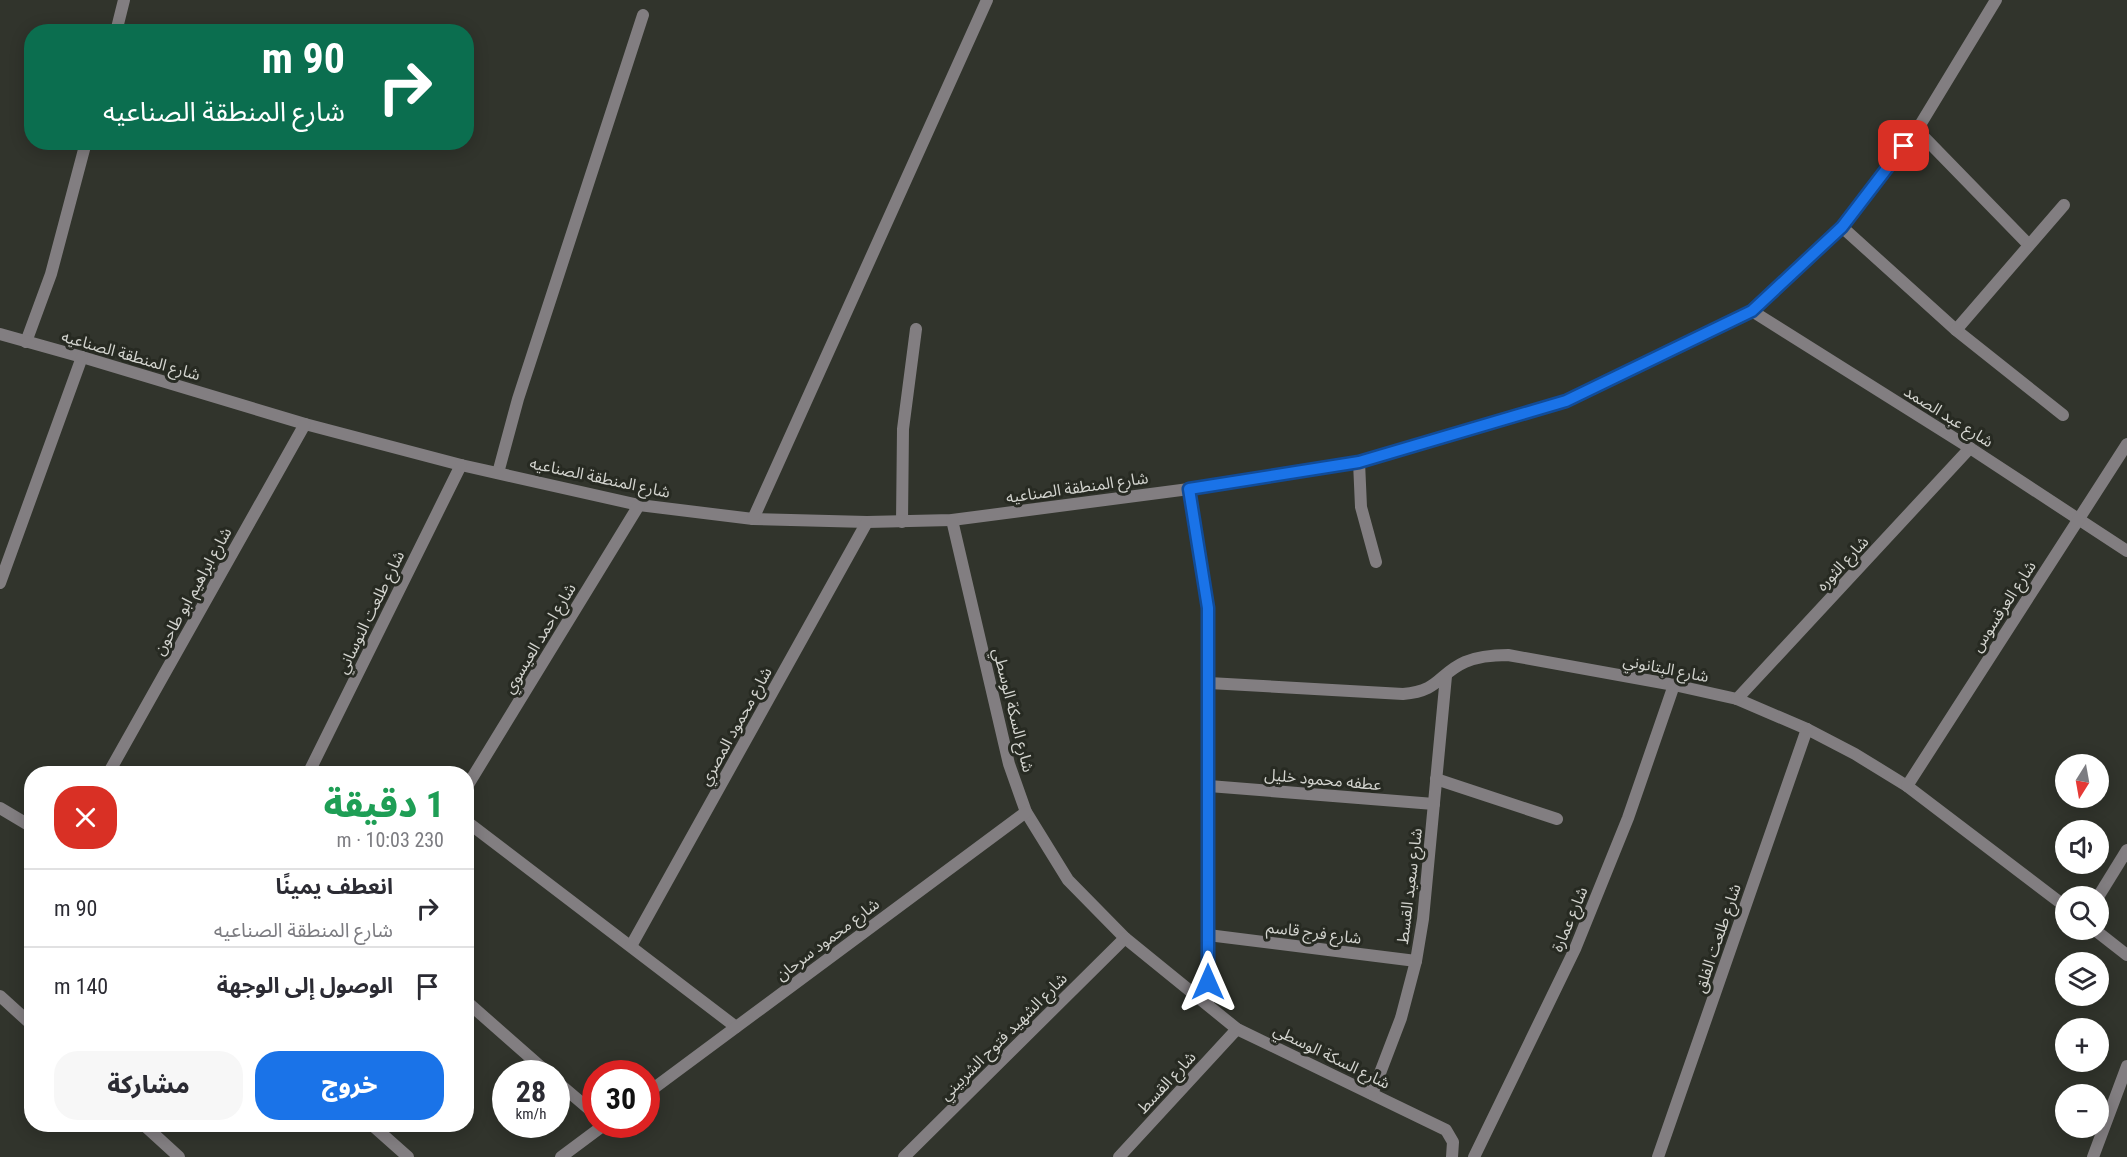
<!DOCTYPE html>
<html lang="ar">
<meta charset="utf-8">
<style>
body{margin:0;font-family:"Roboto Condensed","Noto Sans Arabic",sans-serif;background:#f7f7f7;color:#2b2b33;direction:rtl;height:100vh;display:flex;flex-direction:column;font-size:22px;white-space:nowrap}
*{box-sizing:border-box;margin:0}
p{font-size:20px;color:#7c7c81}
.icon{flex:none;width:33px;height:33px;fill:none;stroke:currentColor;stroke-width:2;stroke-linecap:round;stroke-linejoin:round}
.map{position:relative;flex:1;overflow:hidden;direction:ltr}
.side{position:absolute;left:24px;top:766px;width:450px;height:366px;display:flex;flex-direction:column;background:#fff;border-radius:24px;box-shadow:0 3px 15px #0003;direction:rtl}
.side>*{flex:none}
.top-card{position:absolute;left:24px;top:24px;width:450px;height:126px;border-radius:24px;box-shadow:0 3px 15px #0003;direction:rtl;background:#0b6e4f;color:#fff;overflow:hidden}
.needle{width:39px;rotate:191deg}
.buttons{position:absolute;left:2055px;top:754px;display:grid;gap:12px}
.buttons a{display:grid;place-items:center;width:54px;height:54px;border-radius:50%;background:#fff;box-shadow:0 3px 15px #0003;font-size:30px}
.speed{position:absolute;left:492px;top:1060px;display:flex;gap:12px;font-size:30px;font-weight:700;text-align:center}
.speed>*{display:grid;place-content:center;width:78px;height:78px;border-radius:50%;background:#fff;box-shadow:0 3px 15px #0003;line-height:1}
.speed small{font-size:15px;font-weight:400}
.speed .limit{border:9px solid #d22;background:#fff;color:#111}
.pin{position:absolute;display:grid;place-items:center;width:51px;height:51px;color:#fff;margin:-26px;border-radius:12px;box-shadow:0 3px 9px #0006}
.me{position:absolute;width:66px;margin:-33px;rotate:0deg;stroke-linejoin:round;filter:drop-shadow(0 0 4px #0008)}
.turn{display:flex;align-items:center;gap:21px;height:126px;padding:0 30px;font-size:27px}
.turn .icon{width:78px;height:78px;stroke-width:2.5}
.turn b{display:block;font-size:42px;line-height:51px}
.round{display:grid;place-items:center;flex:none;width:63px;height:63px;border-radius:24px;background:#f7f7f7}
.head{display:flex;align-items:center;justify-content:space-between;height:102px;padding:0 30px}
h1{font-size:36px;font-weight:800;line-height:45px;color:#1e9e55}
.button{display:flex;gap:12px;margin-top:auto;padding:12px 30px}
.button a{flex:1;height:69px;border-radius:24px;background:#1a73e8;color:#fff;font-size:24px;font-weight:800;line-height:69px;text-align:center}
.button a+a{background:#f7f7f7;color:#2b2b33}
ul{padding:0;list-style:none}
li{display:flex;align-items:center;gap:18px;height:78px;padding:0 30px;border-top:2px solid #e1e1e2}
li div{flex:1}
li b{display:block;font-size:22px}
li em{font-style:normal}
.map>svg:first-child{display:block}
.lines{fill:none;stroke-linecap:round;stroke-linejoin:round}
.service{stroke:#827e81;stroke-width:12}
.minor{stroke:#827e81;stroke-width:12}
.route-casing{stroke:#114b97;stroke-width:15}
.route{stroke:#1a73e8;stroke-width:10}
.labels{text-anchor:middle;stroke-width:6;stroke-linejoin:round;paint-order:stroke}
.street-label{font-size:16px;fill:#d3d4cf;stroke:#272a22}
</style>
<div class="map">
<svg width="2127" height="1157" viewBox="0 0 2127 1157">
<rect width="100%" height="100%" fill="#31342c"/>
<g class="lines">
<!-- service -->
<g class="service">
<polyline points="116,32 124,0"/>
<polyline points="26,342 51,274 86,142"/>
<polyline points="1359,462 1361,507 1376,562"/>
<polyline points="498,473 518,399 643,15"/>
<polyline points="902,522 903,429 916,329"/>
</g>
<!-- minor -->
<g class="minor">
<polyline points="1917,130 2029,245"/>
<polyline points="1842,227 1956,330 2063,415"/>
<polyline points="1752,311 1970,448 2127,551"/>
<polyline points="1956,330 2064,205"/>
<polyline points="0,334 82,357 305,424 461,465 639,505 753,519 867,522 952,520 1189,489 1359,462 1566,401 1752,311 1842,227 1917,130 1996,0"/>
<polyline points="1189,489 1208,608 1208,1005"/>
<polyline points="753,519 987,0"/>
<polyline points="952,520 1009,764 1026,812 1068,880 1125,938 1237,1029 1446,1130 1453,1142 1452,1157"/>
<polyline points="0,583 82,357"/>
<path d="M1209,683l194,11c37,-3 35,-20 62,-32 14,-6 28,-7 43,-7l166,30 63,14 70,30 48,25 52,32 159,121"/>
<polyline points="1737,699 1970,448"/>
<polyline points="108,774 305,424"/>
<polyline points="308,774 461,465"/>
<polyline points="1436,779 1557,819"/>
<polyline points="1209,786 1434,804"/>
<polyline points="1907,786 2127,444"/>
<polyline points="466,788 639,505"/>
<polyline points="0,808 32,827"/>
<polyline points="466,821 736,1027"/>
<polyline points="2098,897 2127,850"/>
<polyline points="2095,930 2127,955"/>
<polyline points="1208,935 1416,961"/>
<polyline points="631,946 867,522"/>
<polyline points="0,996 32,1025"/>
<polyline points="466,1001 549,1074"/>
<polyline points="556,1081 596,1115"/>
<polyline points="646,1094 1026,812"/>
<polyline points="1372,1094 1401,1018 1416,961 1423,919 1446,676"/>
<polyline points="144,1125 179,1157"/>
<polyline points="372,1125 408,1157"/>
<polyline points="561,1157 604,1125"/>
<polyline points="904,1157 1125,938"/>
<polyline points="1119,1157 1237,1029"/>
<polyline points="1474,1157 1575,949 1628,818 1674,685"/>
<polyline points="1658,1157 1807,729"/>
<polyline points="2093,1157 2127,1066"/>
</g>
</g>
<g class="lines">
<defs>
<polyline id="route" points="1208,982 1208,608 1189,489 1359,462 1566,401 1752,311 1842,227 1904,146"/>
</defs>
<!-- route casing -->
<use href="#route" class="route-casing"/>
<!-- route -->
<use href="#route" class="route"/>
</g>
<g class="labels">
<!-- street labels -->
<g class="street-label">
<text transform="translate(131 355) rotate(16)" y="6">شارع المنطقة الصناعيه</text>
<text transform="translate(1949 416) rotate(32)" y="6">شارع عبد الصمد</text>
<text transform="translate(600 477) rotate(12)" y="6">شارع المنطقة الصناعيه</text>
<text transform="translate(1077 487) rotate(-8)" y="6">شارع المنطقة الصناعيه</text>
<text transform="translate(1842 563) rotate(-47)" y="6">شارع الثوره</text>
<text transform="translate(192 591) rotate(-61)" y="6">شارع ابراهيم ابو طاحون</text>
<text transform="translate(2003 606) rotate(-57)" y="6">شارع العرقسوس</text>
<text transform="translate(370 612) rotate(-64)" y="6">شارع طلعت النوساني</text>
<text transform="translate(539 638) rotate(-59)" y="6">شارع احمد العيسوي</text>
<text transform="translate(1666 668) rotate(11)" y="6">شارع البتانوني</text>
<text transform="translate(1014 710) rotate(76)" y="6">شارع السكة الوسطي</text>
<text transform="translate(735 726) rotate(-61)" y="6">شارع محمود المصري</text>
<text transform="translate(1323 779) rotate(5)" y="6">عطفه محمود خليل</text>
<text transform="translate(1409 886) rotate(-83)" y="6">شارع سعيد القسط</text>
<text transform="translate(1569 919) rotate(-67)" y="6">شارع عمارة</text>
<text transform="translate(1314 932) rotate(7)" y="6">شارع فرج قاسم</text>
<text transform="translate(1717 938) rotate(-71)" y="6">شارع طلعت الفلق</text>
<text transform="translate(827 939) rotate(-37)" y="6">شارع محمود سرحان</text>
<text transform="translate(1003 1036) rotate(-45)" y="6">شارع الشهيد فتوح الشربيني</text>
<text transform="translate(1332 1056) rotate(26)" y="6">شارع السكة الوسطي</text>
<text transform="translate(1166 1082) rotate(-47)" y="6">شارع القسط</text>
</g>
</g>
</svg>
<div class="buttons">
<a><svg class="needle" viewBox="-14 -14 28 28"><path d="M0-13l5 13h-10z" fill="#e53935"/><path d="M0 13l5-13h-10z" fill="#7c7c81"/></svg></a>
<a><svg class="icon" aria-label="sound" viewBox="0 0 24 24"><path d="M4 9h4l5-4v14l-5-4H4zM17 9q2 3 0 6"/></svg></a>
<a><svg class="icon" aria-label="search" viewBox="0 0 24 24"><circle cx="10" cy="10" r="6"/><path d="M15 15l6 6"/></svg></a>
<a><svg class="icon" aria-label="layers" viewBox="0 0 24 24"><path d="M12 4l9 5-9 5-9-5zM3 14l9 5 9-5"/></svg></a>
<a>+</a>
<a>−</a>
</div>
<div class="speed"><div>28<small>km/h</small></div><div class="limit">30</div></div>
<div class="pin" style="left:1904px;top:146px;background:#d93025"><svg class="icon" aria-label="arrive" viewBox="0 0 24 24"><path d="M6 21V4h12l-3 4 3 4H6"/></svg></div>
<svg class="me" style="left:1208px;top:982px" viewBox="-20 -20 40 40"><path d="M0-17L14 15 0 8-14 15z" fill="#1a73e8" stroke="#fff" stroke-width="4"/></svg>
<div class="top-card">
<div class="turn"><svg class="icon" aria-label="right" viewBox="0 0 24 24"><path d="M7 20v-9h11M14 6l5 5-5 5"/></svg><div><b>90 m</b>شارع المنطقة الصناعيه</div></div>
</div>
<section class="side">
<div class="head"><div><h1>1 دقيقة</h1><p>230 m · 10:03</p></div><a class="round" style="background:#d93025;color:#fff"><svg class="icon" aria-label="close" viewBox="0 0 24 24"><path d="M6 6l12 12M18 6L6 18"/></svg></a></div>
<ul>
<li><svg class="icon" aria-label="right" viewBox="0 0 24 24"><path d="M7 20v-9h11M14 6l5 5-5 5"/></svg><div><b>انعطف يمينًا</b><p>شارع المنطقة الصناعيه</p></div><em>90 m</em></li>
<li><svg class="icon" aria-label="arrive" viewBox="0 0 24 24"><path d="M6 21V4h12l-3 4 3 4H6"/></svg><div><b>الوصول إلى الوجهة</b></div><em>140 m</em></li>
</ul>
<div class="button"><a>خروج</a><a>مشاركة</a></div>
</section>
</div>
